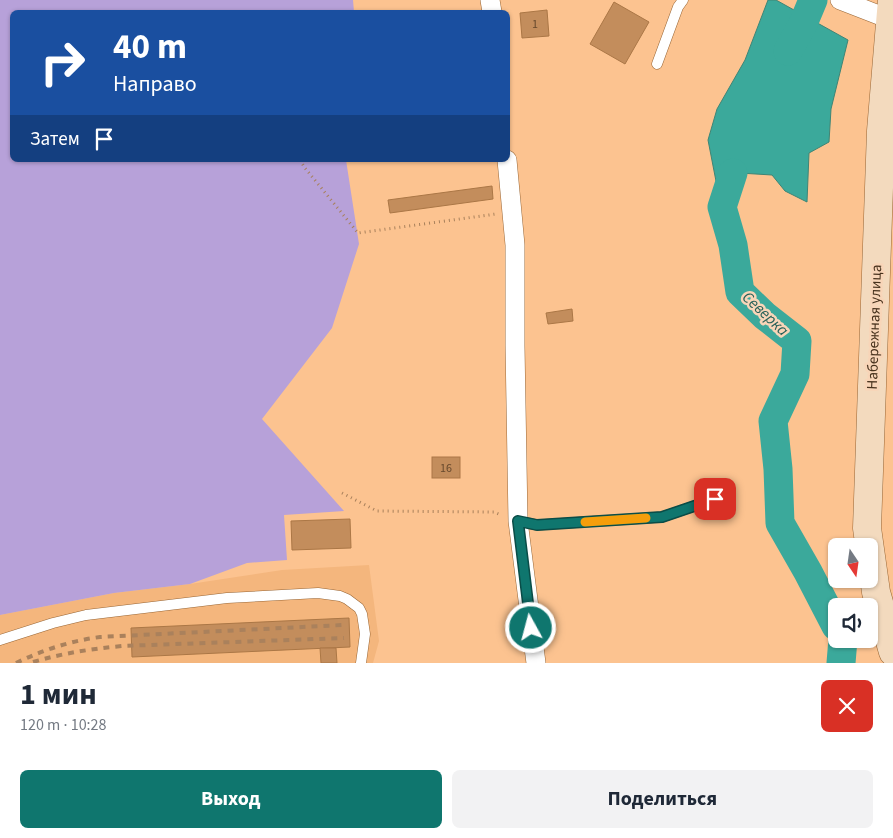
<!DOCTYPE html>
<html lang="ru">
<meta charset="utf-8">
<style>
body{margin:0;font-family:"Source Sans 3",sans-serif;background:#f2f2f3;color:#1f2937;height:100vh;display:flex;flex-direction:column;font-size:19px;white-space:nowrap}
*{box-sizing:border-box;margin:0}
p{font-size:16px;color:#747a83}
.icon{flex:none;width:28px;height:28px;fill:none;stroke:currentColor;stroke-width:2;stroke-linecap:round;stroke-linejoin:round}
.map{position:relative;height:663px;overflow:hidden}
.panel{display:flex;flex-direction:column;background:#fff;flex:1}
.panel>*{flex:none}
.hud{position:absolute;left:10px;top:10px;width:500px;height:152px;border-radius:8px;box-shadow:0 1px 4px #0004;background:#1a4fa0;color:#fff;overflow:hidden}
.needle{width:32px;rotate:167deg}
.controls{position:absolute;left:828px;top:538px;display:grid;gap:10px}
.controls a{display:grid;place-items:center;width:50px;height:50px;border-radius:8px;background:#fff;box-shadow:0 1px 4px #0004;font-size:25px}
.pin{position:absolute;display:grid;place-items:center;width:42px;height:42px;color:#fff;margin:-21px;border-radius:10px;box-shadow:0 2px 8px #0006}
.me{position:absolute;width:55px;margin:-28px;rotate:353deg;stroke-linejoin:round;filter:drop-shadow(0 0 4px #0008)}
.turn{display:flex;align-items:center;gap:18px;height:105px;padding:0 20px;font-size:22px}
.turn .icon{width:65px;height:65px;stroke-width:2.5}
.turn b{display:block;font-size:35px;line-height:42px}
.then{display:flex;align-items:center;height:48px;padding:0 20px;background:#0003;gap:10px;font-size:19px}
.round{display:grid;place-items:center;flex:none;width:52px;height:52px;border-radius:8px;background:#f2f2f3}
.head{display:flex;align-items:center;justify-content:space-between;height:85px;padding:0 20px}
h1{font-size:30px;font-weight:700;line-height:38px}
.action{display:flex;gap:10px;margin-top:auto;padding:10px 20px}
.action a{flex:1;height:58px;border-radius:8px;background:#0f766e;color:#fff;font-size:20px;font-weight:700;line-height:58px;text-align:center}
.action a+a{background:#f2f2f3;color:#1f2937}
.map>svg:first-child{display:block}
.built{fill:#f4b67d}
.green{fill:#b7a1d9}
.water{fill:#3ba99b;stroke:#3f8575}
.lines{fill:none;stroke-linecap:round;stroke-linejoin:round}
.river{stroke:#3ba99b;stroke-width:29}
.building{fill:#c38d5c;stroke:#ab7746}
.lane-casing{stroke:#996635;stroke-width:11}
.street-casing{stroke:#996635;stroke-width:20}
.secondary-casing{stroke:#996635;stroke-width:29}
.path{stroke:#a8805b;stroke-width:3;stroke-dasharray:1 4;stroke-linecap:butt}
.lane{stroke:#fff;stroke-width:10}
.street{stroke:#fff;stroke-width:19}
.secondary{stroke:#f3dabe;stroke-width:28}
.rail{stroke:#aa815c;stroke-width:4;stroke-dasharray:6 6;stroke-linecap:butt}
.route-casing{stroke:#0a4d48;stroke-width:12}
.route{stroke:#0f766e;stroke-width:9}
.slow{stroke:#f59e0b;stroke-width:9}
.labels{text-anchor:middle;stroke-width:5;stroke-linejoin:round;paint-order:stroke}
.number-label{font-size:12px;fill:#67492d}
.street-label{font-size:15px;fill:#48321d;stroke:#f8d5b8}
.water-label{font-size:16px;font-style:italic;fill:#266159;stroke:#f8d5b8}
</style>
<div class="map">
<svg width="893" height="663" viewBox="0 0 893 663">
<rect width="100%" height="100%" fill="#fcc390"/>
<!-- built -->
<polygon class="built" points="369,565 379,641 373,663 0,663 0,615 114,593 190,584 282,570"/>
<!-- green -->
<polygon class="green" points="0,0 353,0 354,12 12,12 12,160 346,160 359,244 332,328 262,419 344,511 284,515 287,560 247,563 190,584 114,593 0,615"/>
<!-- water -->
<polygon class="water" points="768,0 776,0 848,40 831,109 829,142 809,153 807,202 785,191 772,175 739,173 722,212 708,140 717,109 745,60"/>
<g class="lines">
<!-- river -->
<g class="river">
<polyline points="788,51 803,24 813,0"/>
<polyline points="733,173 722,207 733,245 740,292 765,316 797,341 795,374 773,421 778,469 780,523 808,572 836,626"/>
<polyline points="841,663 843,639"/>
</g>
</g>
<!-- building -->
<g class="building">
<polygon points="614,2 649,22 625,64 590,44"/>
<polygon points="547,10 549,36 522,38 520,13"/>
<polygon points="492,186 493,199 390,213 388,200"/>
<polygon points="572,309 573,321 548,324 546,313"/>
<rect x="432" y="457" width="28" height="21"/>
<polygon points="350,519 351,548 292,550 291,521"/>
<polygon points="349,618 350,647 132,657 131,628"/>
<polygon points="320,648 336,648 337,663 321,663"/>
</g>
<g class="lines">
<defs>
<g id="lane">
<polyline points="657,64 678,7 683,0"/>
<polyline points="518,521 537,525 662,517 715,499"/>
<polyline points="0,640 53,623 86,615 227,598 318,593 340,596 347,599 359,608 362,614 365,634 361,663"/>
</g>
<g id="street">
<polyline points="490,0 492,12"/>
<polyline points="840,0 889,19"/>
<polyline points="507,160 515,245 515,346 518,521 536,663"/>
</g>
<polyline id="secondary" points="892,0 881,131 867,528 876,592 893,652"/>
</defs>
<!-- lane casing -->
<use href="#lane" class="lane-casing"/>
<!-- street casing -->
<use href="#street" class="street-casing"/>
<!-- secondary casing -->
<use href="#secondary" class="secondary-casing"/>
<!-- path -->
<g class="path">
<polyline points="300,160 305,168 358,233 496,214"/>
<polyline points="342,493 377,511 494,512 501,515"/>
</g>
<!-- lane -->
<use href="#lane" class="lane"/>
<!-- street -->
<use href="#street" class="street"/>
<!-- secondary -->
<use href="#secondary" class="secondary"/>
<!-- rail -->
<g class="rail">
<path d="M33,662c31,-9 57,-13 89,-16l222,-8"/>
<path d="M16,663c27,-13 54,-22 84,-26l243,-12"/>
</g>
</g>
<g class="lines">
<defs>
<polyline id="route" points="531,628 518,521 537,525 662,517 715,499"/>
</defs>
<!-- route casing -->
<use href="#route" class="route-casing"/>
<!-- route -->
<use href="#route" class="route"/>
<!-- slow -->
<polyline class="slow" points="585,522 646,518"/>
</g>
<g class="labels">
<!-- number labels -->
<g class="number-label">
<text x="535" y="28">1</text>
<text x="446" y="472">16</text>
</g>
<!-- street labels -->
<g class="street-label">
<text transform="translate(874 327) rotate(-88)" y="5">Набережная улица</text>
</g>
<!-- water labels -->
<g class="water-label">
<text transform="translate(766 313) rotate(43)" y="6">Северка</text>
</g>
</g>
</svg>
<div class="controls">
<a><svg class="needle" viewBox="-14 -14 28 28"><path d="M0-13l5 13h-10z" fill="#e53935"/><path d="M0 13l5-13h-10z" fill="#747a83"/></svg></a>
<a><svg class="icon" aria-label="sound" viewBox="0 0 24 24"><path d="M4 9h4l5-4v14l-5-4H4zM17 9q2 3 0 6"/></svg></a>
</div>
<div class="pin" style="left:715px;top:499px;background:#d93025"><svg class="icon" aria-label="arrive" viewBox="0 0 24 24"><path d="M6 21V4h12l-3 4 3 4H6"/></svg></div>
<svg class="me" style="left:531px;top:628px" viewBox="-20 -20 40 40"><circle r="17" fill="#0f766e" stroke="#fff" stroke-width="3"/><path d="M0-11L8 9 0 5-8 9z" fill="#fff"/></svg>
<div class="hud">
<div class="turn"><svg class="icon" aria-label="right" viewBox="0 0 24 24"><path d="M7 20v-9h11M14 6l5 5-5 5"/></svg><div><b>40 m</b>Направо</div></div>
<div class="then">Затем<svg class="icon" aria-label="arrive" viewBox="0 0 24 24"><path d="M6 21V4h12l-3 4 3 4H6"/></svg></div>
</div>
</div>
<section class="panel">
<div class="head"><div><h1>1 мин</h1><p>120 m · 10:28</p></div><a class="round" style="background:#d93025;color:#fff"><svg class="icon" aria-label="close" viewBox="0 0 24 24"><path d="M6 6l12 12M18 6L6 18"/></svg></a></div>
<div class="action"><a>Выход</a><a>Поделиться</a></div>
</section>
